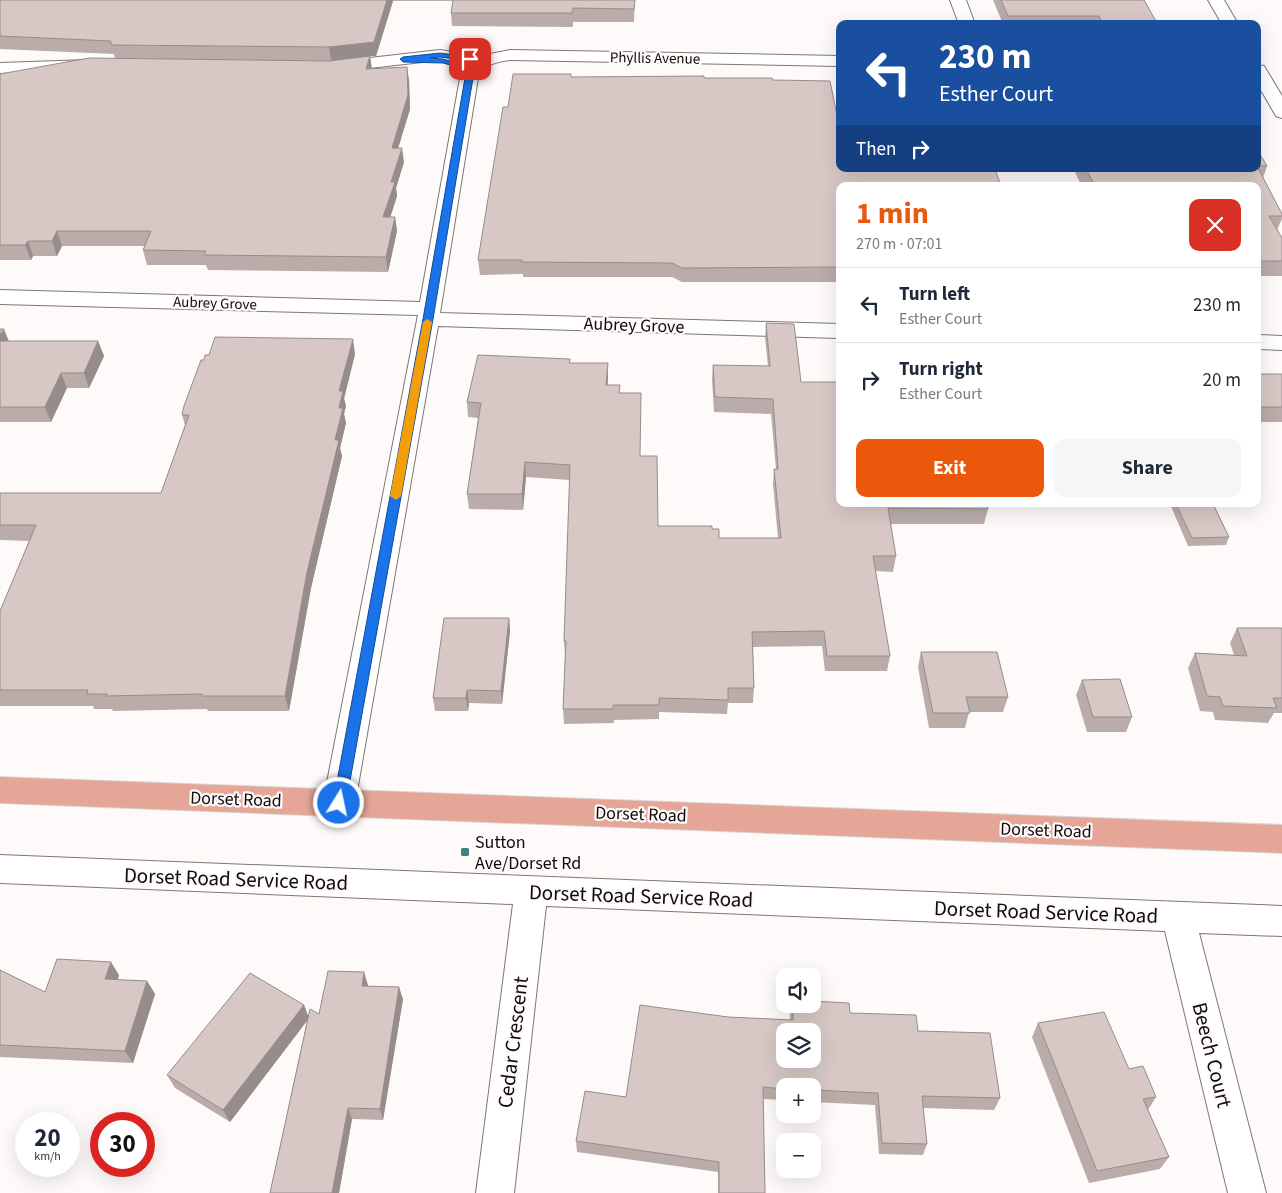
<!DOCTYPE html>
<meta charset="utf-8">
<style>
body{margin:0;font-family:"Source Sans 3",sans-serif;background:#f6f6f7;color:#1f2937;height:100vh;display:flex;flex-direction:column;font-size:19px;white-space:nowrap}
*{box-sizing:border-box;margin:0}
p{font-size:16px;color:#747a83}
.icon{flex:none;width:28px;height:28px;fill:none;stroke:currentColor;stroke-width:2;stroke-linecap:round;stroke-linejoin:round}
.map{position:relative;flex:1;overflow:hidden}
.panel{position:absolute;left:836px;top:182px;width:425px;height:325px;display:flex;flex-direction:column;background:#fff;border-radius:10px;box-shadow:0 5px 20px #0002}
.panel>*{flex:none}
.guide{position:absolute;left:836px;top:20px;width:425px;height:152px;border-radius:10px;box-shadow:0 5px 20px #0002;background:#1a4fa0;color:#fff;overflow:hidden}
.tools{position:absolute;left:776px;top:968px;display:grid;gap:10px}
.tools a{display:grid;place-items:center;width:45px;height:45px;border-radius:10px;background:#fff;box-shadow:0 5px 20px #0002;font-size:25px}
.speed{position:absolute;left:15px;top:1112px;display:flex;gap:10px;font-size:25px;font-weight:700;text-align:center}
.speed>*{display:grid;place-content:center;width:65px;height:65px;border-radius:50%;background:#fff;box-shadow:0 5px 20px #0002;line-height:1}
.speed small{font-size:12px;font-weight:400}
.speed .limit{border:8px solid #d22;background:#fff;color:#111}
.pin{position:absolute;display:grid;place-items:center;width:42px;height:42px;color:#fff;margin:-21px;border-radius:10px;box-shadow:0 2px 8px #0006}
.me{position:absolute;width:55px;margin:-28px;rotate:10deg;stroke-linejoin:round;filter:drop-shadow(0 0 4px #0008)}
.turn{display:flex;align-items:center;gap:18px;height:105px;padding:0 20px;font-size:22px}
.turn .icon{width:65px;height:65px;stroke-width:2.5}
.turn b{display:block;font-size:35px;line-height:42px}
.then{display:flex;align-items:center;height:48px;padding:0 20px;background:#0003;gap:10px;font-size:19px}
.round{display:grid;place-items:center;flex:none;width:52px;height:52px;border-radius:10px;background:#f6f6f7}
.overview{display:flex;align-items:center;justify-content:space-between;height:85px;padding:0 20px}
h1{font-size:30px;font-weight:700;line-height:38px;color:#ea580c}
.primary-button{display:flex;gap:10px;margin-top:auto;padding:10px 20px}
.primary-button a{flex:1;height:58px;border-radius:10px;background:#ea580c;color:#fff;font-size:20px;font-weight:700;line-height:58px;text-align:center}
.primary-button a+a{background:#f6f6f7;color:#1f2937}
ul{padding:0;list-style:none}
li{display:flex;align-items:center;gap:15px;height:75px;padding:0 20px;border-top:1px solid #e0e1e3}
li div{flex:1}
li b{display:block;font-size:19px}
li em{font-style:normal}
.map>svg:first-child{display:block}
.lines{fill:none;stroke-linecap:round;stroke-linejoin:round}
.minor-casing{stroke:#827571;stroke-width:2}
.primary-casing{stroke:#d9d8d8;stroke-width:2}
.minor{fill:#fff;fill-rule:evenodd}
.primary{fill:#e5a697;fill-rule:evenodd}
.wall{fill:#b9aca9}
.shaded-wall{fill:#968c8a}
.building{fill:#d7c8c5;stroke:#968c8a;fill-rule:evenodd}
.route{fill:#1a73e8;stroke:#114b97}
.slow{fill:#f59e0b}
.poi-dot{fill:#3c8482;stroke:#fefafa;stroke-width:2}
.labels{text-anchor:middle;stroke-width:4.5;stroke-linejoin:round;paint-order:stroke}
.far-street-label{font-size:15px;fill:#100b0a;stroke:#fefafa}
.street-label{font-size:18px;fill:#100b0a;stroke:#fefafa}
.poi-label{font-size:18px;fill:#100b0a;stroke:#fefafa;text-anchor:start}
.near-street-label{font-size:21px;fill:#100b0a;stroke:#fefafa}
</style>
<div class="map">
<svg width="1282" height="1193" viewBox="0 0 1282 1193">
<rect width="100%" height="100%" fill="#fefafa"/>
<g class="lines">
<defs>
<g id="minor">
<polygon points="950,0 966,0 975,24 959,24"/>
<polygon points="1208,0 1224,0 1238,24 1222,24"/>
<path d="M440,50l40,6 30,-6 330,6v10l-330,-6c-13,2 -27,4 -32,18l-38,235 400,11v14l-402,-12 -83,477 -5,9 -11,4 -11,-4 -5,-9 95,-488 -418,-11v-14l420,12 40,-224 8,-13 -28,-5 -106,12 -6,-1 -3,-4 3,-4 6,-1z"/>
<polygon points="88,60 94,61 97,65 94,69 0,73 0,63"/>
<polygon points="1258,65 1264,66 1282,96 1282,118 1276,116 1258,85"/>
<polygon points="1258,335 1282,336 1282,350 1258,349"/>
<polygon points="0,855 1282,906 1282,936 1199,933 1266,1193 1228,1193 1165,931 546,906 514,1193 476,1193 513,904 0,883"/>
</g>
<polygon id="primary" points="0,777 1282,825 1282,853 0,803"/>
</defs>
<!-- minor casing -->
<use href="#minor" class="minor-casing"/>
<!-- primary casing -->
<use href="#primary" class="primary-casing"/>
<!-- minor -->
<use href="#minor" class="minor"/>
<!-- primary -->
<use href="#primary" class="primary"/>
</g>
<!-- wall -->
<g class="wall">
<polygon points="0,0 635,0 634,22 573,22 573,27 452,26 451,13 453,1 393,1 376,56 370,56 372,69 409,80 410,109 398,148 404,162 396,188 397,196 390,217 395,217 397,231 388,272 208,270 206,265 147,265 143,250 145,246 62,246 57,256 33,256 31,260 0,260 0,74 115,59 114,54 0,49"/>
<polygon points="993,0 1144,0 1157,23 1157,24 1003,24"/>
<polygon points="571,77 704,78 773,80 848,171 910,171 910,169 1258,169 1258,151 1267,166 1263,178 1282,214 1282,219 1277,230 1282,238 1282,276 1258,276 1258,186 1084,186 1084,185 1081,185 1075,172 996,172 840,186 840,282 682,282 672,277 523,277 523,274 480,275 478,260 508,107"/>
<polygon points="766,323 801,382 988,509 984,524 890,524 896,556 893,572 875,571 890,656 887,671 825,671 822,646 753,647 754,688 753,703 728,703 727,714 659,712 659,719 614,720 614,723 564,724 563,709 565,656 564,641 570,480 526,477 523,510 469,509 467,494 478,418 468,417 467,402 570,363 608,378 607,385 620,393 640,456 658,526 712,529 719,538 778,538 773,484 774,469 776,469 771,414 714,412 712,380 713,365 768,366 765,338"/>
<polygon points="0,329 8,341 98,341 104,356 89,388 67,388 51,422 0,422"/>
<polygon points="355,354 344,398 346,406 344,414 346,423 340,448 342,456 311,588 289,711 208,711 207,709 113,711 112,709 94,709 93,706 0,706 0,611 29,541 0,540 0,493 161,493 185,425 182,415"/>
<rect x="1258" y="374" width="24" height="48"/>
<polygon points="1170,504 1213,504 1229,537 1226,545 1188,546"/>
<polygon points="509,618 510,631 502,704 469,703 468,711 435,711 433,698"/>
<polygon points="1237,628 1282,628 1282,713 1274,713 1268,723 1215,720 1213,712 1200,711 1188,668 1195,653 1234,655 1230,643"/>
<polygon points="921,652 1008,697 1003,712 969,712 965,728 929,728 918,667"/>
<polygon points="1082,680 1132,717 1126,732 1087,732 1076,695"/>
<polygon points="0,970 45,992 119,975 118,980 147,981 155,994 133,1063 0,1057"/>
<polygon points="368,985 368,986 403,999 383,1120 352,1119 339,1193 270,1193 307,1021 230,1122 175,1088 167,1075 304,1005 308,1016 319,1014"/>
<polygon points="792,1004 812,1004 918,1031 1000,1098 994,1110 923,1108 927,1144 923,1155 879,1154 875,1105 812,1102 812,1086 785,1086 785,1100 763,1099 765,1193 718,1193 718,1172 577,1152 576,1141 626,1097 728,1017 790,1020 790,1012"/>
<polygon points="1038,1023 1129,1069 1156,1097 1148,1110 1169,1157 1160,1169 1089,1183 1032,1037"/>
</g>
<!-- shaded-wall -->
<g class="shaded-wall">
<polygon points="387,0 392,0 393,1 376,56 370,56 372,70 331,61 329,47"/>
<polygon points="407,67 409,80 410,109 394,162 392,148"/>
<polygon points="402,148 404,162 396,188 397,196 386,231 383,217 391,182"/>
<polygon points="395,217 397,231 388,272 386,257"/>
<polygon points="57,231 62,246 57,256 52,241"/>
<polygon points="28,241 33,256 31,260 25,245"/>
<polygon points="4,329 10,344 0,347 0,335"/>
<polygon points="353,339 355,354 344,399 346,406 344,414 346,423 340,448 342,456 311,588 289,711 285,696 307,572 335,440 339,408 339,391"/>
<polygon points="98,341 104,356 89,388 84,373"/>
<polygon points="608,363 608,378 607,400 606,385"/>
<polygon points="61,373 67,388 51,422 45,407"/>
<polygon points="525,462 526,477 523,510 522,494"/>
<polygon points="509,618 510,631 502,704 501,691"/>
<polygon points="467,690 469,703 468,711 466,698"/>
<polygon points="111,962 119,975 113,992 105,979"/>
<polygon points="364,972 368,985 366,998 362,986"/>
<polygon points="147,981 155,994 133,1063 125,1051"/>
<polygon points="399,987 403,999 383,1120 380,1109"/>
<polygon points="304,1005 309,1018 230,1122 223,1110"/>
<polygon points="348,1108 352,1119 339,1193 332,1193"/>
</g>
<!-- building -->
<g class="building">
<polygon points="0,0 387,0 374,42 329,47 111,45 111,41 0,36"/>
<polygon points="453,0 635,0 634,9 573,8 572,13 451,13"/>
<polygon points="1001,0 1144,0 1157,23 1102,23 1099,16 1008,16"/>
<polygon points="370,56 366,69 407,67 408,95 392,148 402,148 391,182 395,182 383,217 395,217 386,257 204,255 206,251 143,250 151,231 57,231 52,241 28,241 25,245 0,245 0,74 89,58 329,61"/>
<polygon points="513,74 571,74 571,77 704,76 704,78 772,78 773,80 830,81 840,130 840,169 848,169 848,171 916,171 915,169 995,169 1001,186 840,186 840,267 682,268 672,263 522,262 522,260 478,260 503,107 508,107"/>
<polygon points="1258,151 1267,166 1258,166"/>
<polygon points="1258,168 1282,214 1282,216 1269,216 1282,238 1282,261 1258,261 1258,186 1095,186 1087,171 1085,171 1084,169 1258,169"/>
<polygon points="766,323 794,324 801,382 840,382 840,504 987,504 988,509 888,508 896,556 873,556 890,656 827,656 824,631 752,632 754,688 728,688 728,700 659,698 659,705 613,705 613,709 563,709 566,641 564,641 570,465 525,462 522,494 467,494 481,403 467,402 478,355 570,359 569,363 608,363 606,385 620,385 619,393 641,393 640,456 657,456 658,526 712,526 712,529 719,529 719,538 781,538 774,469 778,469 773,399 715,397 713,365 770,366"/>
<polygon points="0,329 4,329 0,335"/>
<polygon points="215,337 353,339 339,391 343,391 339,408 343,408 335,440 339,440 307,572 285,696 202,696 202,694 106,696 107,694 87,694 88,690 0,690 0,611 36,525 0,525 0,493 161,493 189,415 182,415 184,406 201,360 204,360 205,355 209,355"/>
<polygon points="0,341 98,341 84,373 61,373 45,407 0,407"/>
<rect x="1258" y="374" width="24" height="33"/>
<polygon points="1176,504 1213,504 1229,537 1192,538"/>
<polygon points="444,618 509,618 501,691 467,690 466,698 433,698"/>
<polygon points="1237,628 1282,628 1282,698 1273,698 1277,708 1223,706 1220,697 1207,696 1195,653 1247,656"/>
<polygon points="921,652 997,652 1008,697 966,697 970,713 933,713"/>
<polygon points="1120,679 1132,717 1093,717 1082,680"/>
<polygon points="57,959 111,962 105,979 147,981 125,1051 0,1045 0,970 45,992"/>
<polygon points="328,971 364,972 362,986 399,987 380,1109 348,1108 332,1193 270,1193 310,1009 319,1014"/>
<polygon points="250,973 304,1005 223,1110 167,1075"/>
<path d="M812,1001l37,2 1,10 66,2 2,16 72,2 10,65 -78,-2 5,48 -45,-1 -4,-50 -66,-3v-4h-27v3l-22,-2 2,106h-46v-31l-143,-21 9,-50 41,6 14,-92 88,12 65,3v-16h19zM785,1031h27v28h-27z"/>
<polygon points="1104,1012 1129,1069 1143,1066 1156,1097 1143,1099 1169,1157 1097,1171 1038,1023"/>
</g>
<!-- route -->
<polygon class="route" points="440,53 470,57 473,59 470,61 440,57 430,58 443,59 476,69 473,78 433,319 346,803 344,807 339,808 335,807 333,803 423,319 465,78 469,70 443,63 403,62 400,59 403,57"/>
<!-- slow -->
<polygon class="slow" points="427,319 432,322 401,496 396,500 390,496 423,322"/>
<!-- markers -->
<rect class="poi-dot" x="460" y="847" width="10" height="10" rx="2.5"/>
<g class="labels">
<!-- far-street labels -->
<g class="far-street-label">
<text transform="translate(655 58) rotate(1)" y="5">Phyllis Avenue</text>
<text transform="translate(215 303) rotate(2)" y="5">Aubrey Grove</text>
</g>
<!-- street labels -->
<g class="street-label">
<text transform="translate(634 325) rotate(2)" y="6">Aubrey Grove</text>
<text transform="translate(236 799) rotate(2)" y="6">Dorset Road</text>
<text transform="translate(641 814) rotate(2)" y="6">Dorset Road</text>
<text transform="translate(1046 830) rotate(2)" y="6">Dorset Road</text>
</g>
<!-- poi labels -->
<g class="poi-label">
<text x="475" y="848">Sutton<tspan x="475" dy="21">Ave/Dorset Rd</tspan></text>
</g>
<!-- near-street labels -->
<g class="near-street-label">
<text transform="translate(236 879) rotate(2)" y="7">Dorset Road Service Road</text>
<text transform="translate(641 896) rotate(2)" y="7">Dorset Road Service Road</text>
<text transform="translate(1046 912) rotate(2)" y="7">Dorset Road Service Road</text>
<text transform="translate(513 1042) rotate(-83)" y="7">Cedar Crescent</text>
<text transform="translate(1212 1055) rotate(76)" y="7">Beech Court</text>
</g>
</g>
</svg>
<div class="tools">
<a><svg class="icon" aria-label="sound" viewBox="0 0 24 24"><path d="M4 9h4l5-4v14l-5-4H4zM17 9q2 3 0 6"/></svg></a>
<a><svg class="icon" aria-label="layers" viewBox="0 0 24 24"><path d="M12 4l9 5-9 5-9-5zM3 14l9 5 9-5"/></svg></a>
<a>+</a>
<a>−</a>
</div>
<div class="speed"><div>20<small>km/h</small></div><div class="limit">30</div></div>
<div class="pin" style="left:470px;top:59px;background:#d93025"><svg class="icon" aria-label="arrive" viewBox="0 0 24 24"><path d="M6 21V4h12l-3 4 3 4H6"/></svg></div>
<svg class="me" style="left:339px;top:803px" viewBox="-20 -20 40 40"><circle r="17" fill="#1a73e8" stroke="#fff" stroke-width="3"/><path d="M0-11L8 9 0 5-8 9z" fill="#fff"/></svg>
<div class="guide">
<div class="turn"><svg class="icon" aria-label="left" viewBox="0 0 24 24"><path d="M17 20v-9H6M10 6l-5 5 5 5"/></svg><div><b>230 m</b>Esther Court</div></div>
<div class="then">Then<svg class="icon" aria-label="right" viewBox="0 0 24 24"><path d="M7 20v-9h11M14 6l5 5-5 5"/></svg></div>
</div>
<section class="panel">
<div class="overview"><div><h1>1 min</h1><p>270 m · 07:01</p></div><a class="round" style="background:#d93025;color:#fff"><svg class="icon" aria-label="close" viewBox="0 0 24 24"><path d="M6 6l12 12M18 6L6 18"/></svg></a></div>
<ul>
<li><svg class="icon" aria-label="left" viewBox="0 0 24 24"><path d="M17 20v-9H6M10 6l-5 5 5 5"/></svg><div><b>Turn left</b><p>Esther Court</p></div><em>230 m</em></li>
<li><svg class="icon" aria-label="right" viewBox="0 0 24 24"><path d="M7 20v-9h11M14 6l5 5-5 5"/></svg><div><b>Turn right</b><p>Esther Court</p></div><em>20 m</em></li>
</ul>
<div class="primary-button"><a>Exit</a><a>Share</a></div>
</section>
</div>
